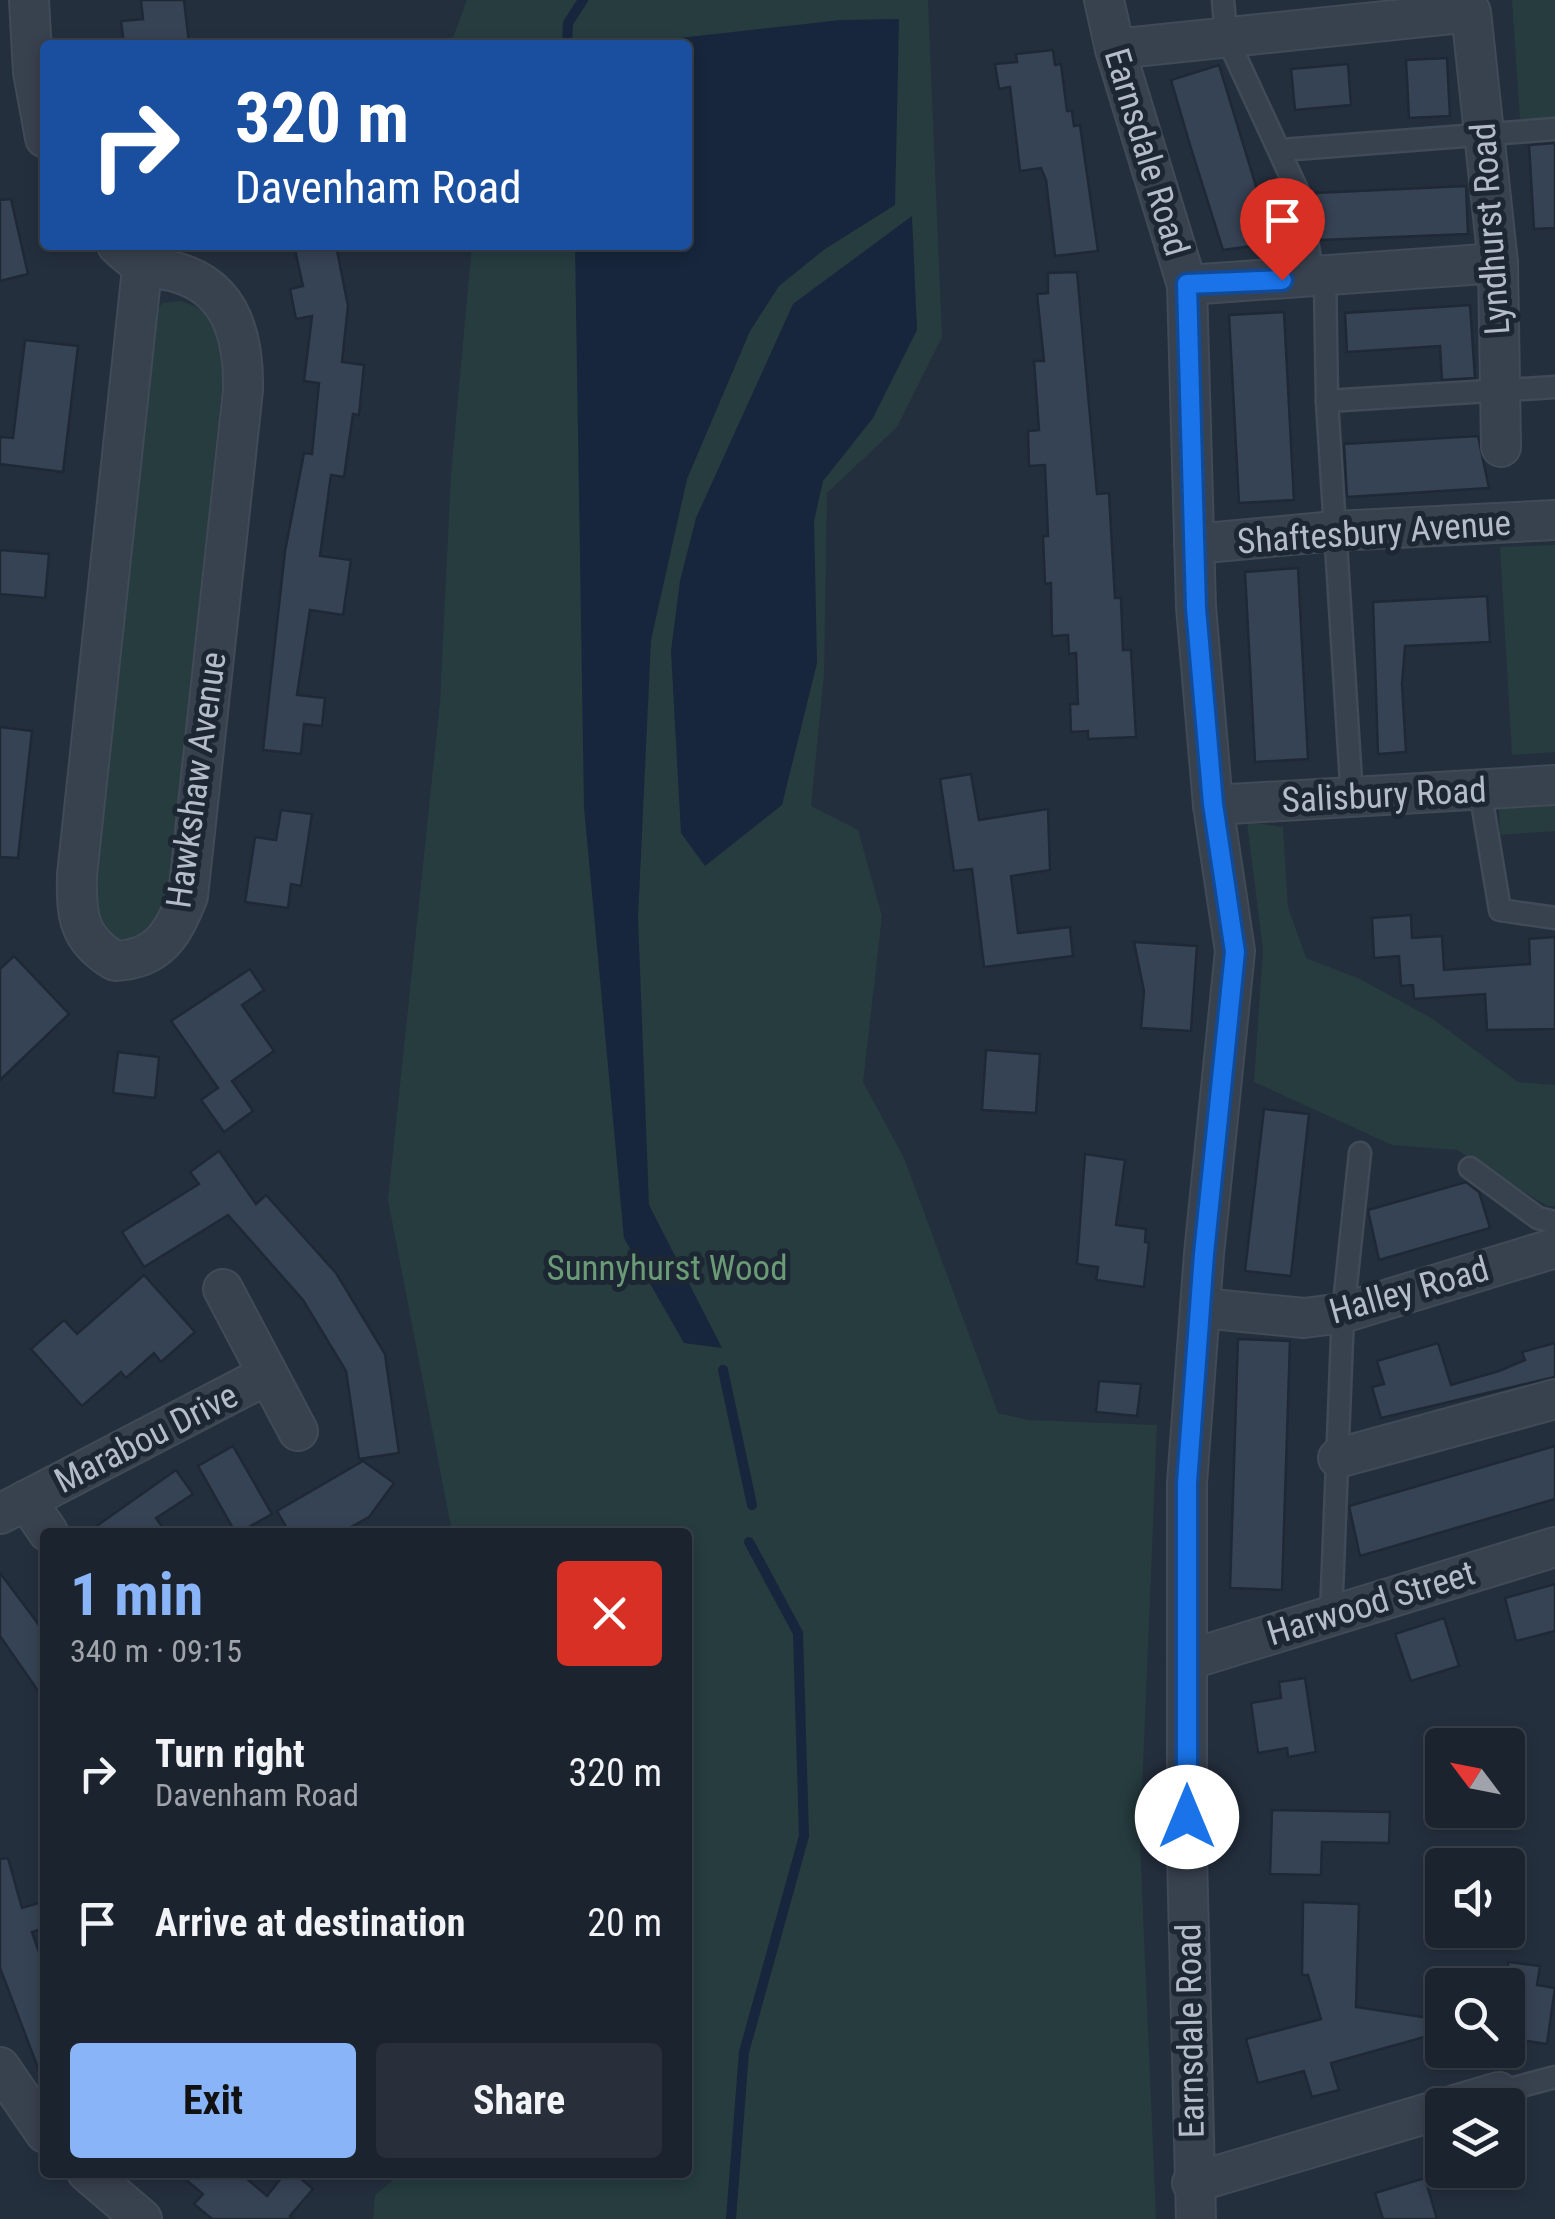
<!DOCTYPE html>
<meta charset="utf-8">
<style>
body{margin:0;font-family:"Roboto Condensed",sans-serif;background:#282f3a;color:#f1f3f6;height:100vh;display:flex;flex-direction:column;font-size:38px;white-space:nowrap}
*{box-sizing:border-box;margin:0}
p{font-size:32px;color:#a0a4aa}
.icon{flex:none;width:55px;height:55px;fill:none;stroke:currentColor;stroke-width:2;stroke-linecap:round;stroke-linejoin:round}
.map{position:relative;flex:1;overflow:hidden}
.drawer{position:absolute;left:40px;top:1528px;width:652px;height:650px;display:flex;flex-direction:column;background:#1b232e;border-radius:10px;box-shadow:0 5px 15px #0003,0 0 0 2px #39404a}
.drawer>*{flex:none}
.guide{position:absolute;left:40px;top:40px;width:652px;height:210px;border-radius:10px;box-shadow:0 5px 15px #0003,0 0 0 2px #39404a;background:#1a4fa0;color:#fff;overflow:hidden}
.needle{width:65px;rotate:302deg}
.buttons{position:absolute;left:1425px;top:1728px;display:grid;gap:20px}
.buttons a{display:grid;place-items:center;width:100px;height:100px;border-radius:10px;background:#1b232e;box-shadow:0 5px 15px #0003,0 0 0 2px #39404a;font-size:50px}
.pin{position:absolute;display:grid;place-items:center;width:85px;height:85px;color:#fff;margin:-102px -42px;border-radius:50% 50% 50% 0;rotate:-45deg;box-shadow:0 0 10px #0007}
.pin .icon{rotate:45deg}
.me{position:absolute;width:110px;margin:-55px;rotate:0deg;stroke-linejoin:round;filter:drop-shadow(0 0 8px #0008)}
.turn{display:flex;align-items:center;gap:35px;height:210px;padding:0 30px;font-size:45px}
.turn .icon{width:130px;height:130px;stroke-width:2.5}
.turn b{display:block;font-size:70px;line-height:85px}
.round{display:grid;place-items:center;flex:none;width:105px;height:105px;border-radius:10px;background:#282f3a}
.overview{display:flex;align-items:center;justify-content:space-between;height:170px;padding:0 30px}
h1{font-size:60px;font-weight:700;line-height:75px;color:#8ab4f8}
.cta{display:flex;gap:20px;margin-top:auto;padding:20px 30px}
.cta a{flex:1;height:115px;border-radius:10px;background:#8ab4f8;color:#111;font-size:40px;font-weight:700;line-height:115px;text-align:center}
.cta a+a{background:#282f3a;color:#f1f3f6}
ul{padding:0;list-style:none}
li{display:flex;align-items:center;gap:30px;height:150px;padding:0 30px}
li div{flex:1}
li b{display:block;font-size:38px}
li em{font-style:normal}
.map>svg:first-child{display:block}
.green{fill:#263c3f}
.water{fill:#17263c}
.lines{fill:none;stroke-linecap:round;stroke-linejoin:round}
.stream{stroke:#17263c;stroke-width:10}
.building{fill:#364354;stroke:#1f2835;stroke-width:2.5}
.service-casing{stroke:#414a57;stroke-width:25}
.minor-casing{stroke:#414a57;stroke-width:42}
.service{stroke:#38414e;stroke-width:20}
.minor{stroke:#38414e;stroke-width:38}
.route-casing{stroke:#114b97;stroke-width:25}
.route{stroke:#1a73e8;stroke-width:18}
.labels{text-anchor:middle;stroke-width:10;stroke-linejoin:round;paint-order:stroke}
.street-label{font-size:35px;fill:#b4bcc9;stroke:#1d2633}
.park-label{font-size:35px;fill:#6b9a76;stroke:#1d2633}
</style>
<div class="map">
<svg width="1555" height="2219" viewBox="0 0 1555 2219">
<rect width="100%" height="100%" fill="#242f3e"/>
<!-- green -->
<g class="green">
<polygon points="467,0 928,0 942,337 897,427 827,493 824,675 811,806 858,830 882,916 863,1082 904,1158 998,1413 1028,1420 1157,1425 1140,1841 1156,2219 373,2219 375,2195 402,2173 688,2172 688,1532 452,1532 388,1200 440,702 451,474 472,245 688,245 688,45 450,45"/>
<polygon points="1512,0 1555,0 1555,117 1520,119"/>
<path d="M180,301c29,8 36,20 46,47l-60,571 -41,28c-23,-13 -28,-25 -31,-51l58,-576 10,-17z"/>
<polygon points="1555,545 1555,752 1512,755 1500,547"/>
<polygon points="1555,804 1555,831 1500,835 1499,807"/>
<polygon points="1247,822 1283,827 1288,907 1306,958 1360,979 1433,1019 1518,1082 1555,1085 1555,1206 1547,1206 1457,1150 1392,1145 1254,1082 1263,950"/>
</g>
<!-- water -->
<g class="water">
<polygon points="899,19 895,205 825,249 779,286 750,331 687,479 651,640 638,918 649,1205 722,1348 684,1343 624,1238 584,807 575,245 688,245 688,45 617,45 841,20"/>
<polygon points="912,216 917,330 873,418 823,481 814,521 817,663 782,805 705,866 681,833 671,651 680,581 696,518 793,304"/>
</g>
<g class="lines">
<!-- stream -->
<g class="stream">
<polyline points="567,45 568,23 583,0"/>
<polyline points="723,1370 752,1505"/>
<polyline points="731,2219 744,2052 804,1836 798,1633 749,1542"/>
</g>
</g>
<!-- building -->
<g class="building">
<polygon points="141,0 184,0 189,43 124,45 121,21 143,19"/>
<polygon points="1053,50 1055,65 1061,64 1067,111 1072,111 1074,126 1080,125 1098,251 1055,256 1046,180 1041,168 1020,171 1010,87 999,89 995,64 1017,62 1016,54"/>
<polygon points="1447,58 1450,116 1409,118 1406,60"/>
<polygon points="1348,64 1351,105 1295,110 1291,69"/>
<polygon points="1219,65 1252,173 1273,243 1223,250 1190,145 1171,80"/>
<polygon points="1555,143 1555,228 1534,229 1529,145"/>
<polygon points="1466,186 1468,234 1321,240 1315,193"/>
<polygon points="11,199 28,274 0,281 0,200"/>
<polygon points="294,245 336,245 348,306 342,362 364,365 359,415 353,414 344,477 331,475 320,556 351,560 343,615 310,610 297,695 325,698 322,726 304,724 301,754 263,750 285,551 304,453 312,454 319,383 304,381 312,316 296,319 290,289 303,286"/>
<polygon points="1077,272 1097,494 1109,493 1115,598 1121,598 1123,650 1131,650 1136,737 1088,739 1088,731 1071,732 1070,704 1078,704 1076,653 1069,654 1068,635 1052,636 1051,583 1045,584 1043,536 1048,536 1045,465 1029,466 1028,431 1039,430 1034,361 1044,361 1037,294 1048,293 1048,273"/>
<polygon points="1470,305 1475,378 1442,380 1440,346 1347,352 1345,313"/>
<polygon points="1284,312 1294,500 1239,503 1229,315"/>
<polygon points="25,340 78,346 63,472 0,464 0,437 13,438"/>
<polygon points="1478,436 1489,488 1347,497 1344,444"/>
<polygon points="0,550 49,554 45,598 0,594"/>
<polygon points="1298,568 1308,759 1255,762 1245,572"/>
<polygon points="1487,596 1490,642 1405,646 1402,684 1406,752 1378,754 1373,602"/>
<polygon points="0,727 32,731 18,858 0,857"/>
<polygon points="971,774 979,820 1048,809 1050,870 1011,876 1018,933 1070,927 1073,956 984,967 972,869 954,871 940,779"/>
<polygon points="281,810 312,814 301,886 291,884 288,908 245,902 255,837 276,840"/>
<polygon points="1411,915 1412,938 1442,936 1444,970 1530,964 1529,939 1555,937 1555,1029 1487,1030 1485,994 1414,999 1413,985 1401,986 1399,956 1374,958 1372,918"/>
<polygon points="1134,942 1197,946 1191,1031 1141,1028 1144,991"/>
<polygon points="14,956 69,1014 0,1080 0,969"/>
<polygon points="250,969 264,990 242,1005 274,1051 232,1081 253,1111 224,1132 201,1100 218,1088 171,1021"/>
<polygon points="986,1050 1040,1054 1036,1113 982,1110"/>
<polygon points="118,1052 159,1057 155,1098 113,1093"/>
<polygon points="1264,1109 1309,1114 1291,1276 1245,1271"/>
<polygon points="219,1151 256,1204 266,1195 336,1273 385,1354 399,1453 359,1459 346,1371 303,1300 228,1215 144,1267 122,1232 199,1184 190,1172"/>
<polygon points="1085,1154 1125,1160 1116,1225 1146,1229 1145,1242 1149,1243 1144,1287 1096,1280 1098,1267 1077,1264"/>
<polygon points="1466,1182 1479,1192 1490,1228 1379,1260 1368,1210"/>
<polygon points="144,1275 195,1332 161,1362 154,1353 126,1378 121,1372 82,1406 31,1349 64,1320 77,1334"/>
<polygon points="1238,1339 1290,1341 1282,1590 1230,1588"/>
<polygon points="1438,1343 1451,1385 1499,1371 1525,1360 1522,1352 1555,1343 1555,1377 1381,1418 1372,1387 1384,1384 1377,1361"/>
<polygon points="1099,1381 1141,1384 1137,1416 1096,1412"/>
<polygon points="233,1446 272,1514 240,1532 235,1532 198,1466"/>
<polygon points="1555,1446 1555,1499 1360,1556 1349,1506"/>
<polygon points="363,1461 394,1483 369,1517 342,1532 289,1532 277,1511"/>
<polygon points="176,1470 193,1494 156,1518 166,1532 88,1532"/>
<polygon points="0,1573 45,1633 45,1701 0,1636"/>
<polygon points="1555,1584 1555,1631 1516,1641 1505,1598"/>
<polygon points="1444,1618 1459,1666 1411,1681 1395,1634"/>
<polygon points="1305,1678 1316,1752 1288,1757 1287,1748 1258,1753 1251,1703 1281,1698 1279,1682"/>
<polygon points="1272,1810 1390,1812 1389,1843 1322,1842 1321,1875 1270,1874"/>
<polygon points="8,1858 22,1908 45,1901 45,1928 32,1932 45,1969 43,2081 0,1968 0,1859"/>
<polygon points="1303,1902 1359,1904 1356,2007 1442,2020 1442,2032 1331,2063 1339,2090 1312,2097 1304,2071 1258,2083 1246,2039 1321,2019 1308,1975 1302,1975"/>
<polygon points="1508,1962 1540,1966 1537,1985 1555,1988 1547,2044 1508,2038"/>
<polygon points="177,2172 239,2172 267,2196 286,2172 293,2172 313,2189 290,2216 293,2219 212,2219 194,2204 203,2194"/>
<polygon points="1425,2178 1437,2219 1383,2219 1375,2193"/>
</g>
<g class="lines">
<defs>
<g id="service">
<polyline points="1223,0 1226,36 1300,196 1313,278"/>
<polyline points="1282,150 1555,129"/>
<polyline points="1325,277 1327,401 1352,798"/>
<polyline points="1327,401 1555,387"/>
<polyline points="1480,790 1500,910 1555,918"/>
<polyline points="1470,1168 1538,1218 1555,1222"/>
<polyline points="1331,1616 1343,1313 1360,1153"/>
<polyline points="1499,2092 1555,2077"/>
</g>
<g id="minor">
<polyline points="29,0 33,72 45,138"/>
<polyline points="1104,0 1115,49 1187,285 1196,607 1213,805 1235,951 1204,1254 1187,1483 1187,1856 1196,2219"/>
<polyline points="1115,49 1471,12 1498,263 1501,447"/>
<path d="M117,245c37,35 33,16 70,31 48,19 57,69 56,114l-55,506c-15,38 -29,63 -73,65 -37,-22 -39,-45 -38,-86l65,-606"/>
<polyline points="1187,285 1498,263"/>
<polyline points="1194,544 1335,531 1555,520"/>
<polyline points="1213,805 1555,785"/>
<polyline points="223,1289 298,1431"/>
<polyline points="1202,1308 1304,1318 1343,1313 1555,1248"/>
<polyline points="1338,1458 1555,1399"/>
<polyline points="26,1500 48,1532"/>
<polyline points="0,1514 265,1376"/>
<polyline points="1188,1660 1555,1547"/>
<polyline points="0,2067 45,2133"/>
<polyline points="1455,2105 1499,2092"/>
<polyline points="87,2172 142,2219"/>
<polyline points="1192,2183 1442,2109"/>
</g>
</defs>
<!-- service casing -->
<use href="#service" class="service-casing"/>
<!-- minor casing -->
<use href="#minor" class="minor-casing"/>
<!-- service -->
<use href="#service" class="service"/>
<!-- minor -->
<use href="#minor" class="minor"/>
</g>
<g class="lines">
<defs>
<polyline id="route" points="1187,1817 1187,1483 1204,1254 1235,952 1213,804 1196,608 1187,284 1282,280"/>
</defs>
<!-- route casing -->
<use href="#route" class="route-casing"/>
<!-- route -->
<use href="#route" class="route"/>
</g>
<g class="labels">
<!-- street labels -->
<g class="street-label">
<text transform="translate(1147 152) rotate(73)" y="12">Earnsdale Road</text>
<text transform="translate(1490 229) rotate(-94)" y="12">Lyndhurst Road</text>
<text transform="translate(1374 532) rotate(-4)" y="12">Shaftesbury Avenue</text>
<text transform="translate(196 780) rotate(-82)" y="12">Hawkshaw Avenue</text>
<text transform="translate(1384 795) rotate(-3)" y="12">Salisbury Road</text>
<text transform="translate(1409 1290) rotate(-16)" y="12">Halley Road</text>
<text transform="translate(146 1438) rotate(-27)" y="12">Marabou Drive</text>
<text transform="translate(1371 1603) rotate(-17)" y="12">Harwood Street</text>
<text transform="translate(1190 2031) rotate(-91)" y="12">Earnsdale Road</text>
</g>
<!-- park labels -->
<g class="park-label">
<text x="667" y="1280">Sunnyhurst Wood</text>
</g>
</g>
</svg>
<div class="buttons">
<a><svg class="needle" viewBox="-14 -14 28 28"><path d="M0-13l5 13h-10z" fill="#e53935"/><path d="M0 13l5-13h-10z" fill="#a0a4aa"/></svg></a>
<a><svg class="icon" aria-label="sound" viewBox="0 0 24 24"><path d="M4 9h4l5-4v14l-5-4H4zM17 9q2 3 0 6"/></svg></a>
<a><svg class="icon" aria-label="search" viewBox="0 0 24 24"><circle cx="10" cy="10" r="6"/><path d="M15 15l6 6"/></svg></a>
<a><svg class="icon" aria-label="layers" viewBox="0 0 24 24"><path d="M12 4l9 5-9 5-9-5zM3 14l9 5 9-5"/></svg></a>
</div>
<div class="pin" style="left:1282px;top:280px;background:#d93025"><svg class="icon" aria-label="arrive" viewBox="0 0 24 24"><path d="M6 21V4h12l-3 4 3 4H6"/></svg></div>
<svg class="me" style="left:1187px;top:1817px" viewBox="-20 -20 40 40"><circle r="19" fill="#fff"/><path d="M0-13L10 11 0 6-10 11z" fill="#1a73e8"/></svg>
<div class="guide">
<div class="turn"><svg class="icon" aria-label="right" viewBox="0 0 24 24"><path d="M7 20v-9h11M14 6l5 5-5 5"/></svg><div><b>320 m</b>Davenham Road</div></div>
</div>
<section class="drawer">
<div class="overview"><div><h1>1 min</h1><p>340 m · 09:15</p></div><a class="round" style="background:#d93025;color:#fff"><svg class="icon" aria-label="close" viewBox="0 0 24 24"><path d="M6 6l12 12M18 6L6 18"/></svg></a></div>
<ul>
<li><svg class="icon" aria-label="right" viewBox="0 0 24 24"><path d="M7 20v-9h11M14 6l5 5-5 5"/></svg><div><b>Turn right</b><p>Davenham Road</p></div><em>320 m</em></li>
<li><svg class="icon" aria-label="arrive" viewBox="0 0 24 24"><path d="M6 21V4h12l-3 4 3 4H6"/></svg><div><b>Arrive at destination</b></div><em>20 m</em></li>
</ul>
<div class="cta"><a>Exit</a><a>Share</a></div>
</section>
</div>
